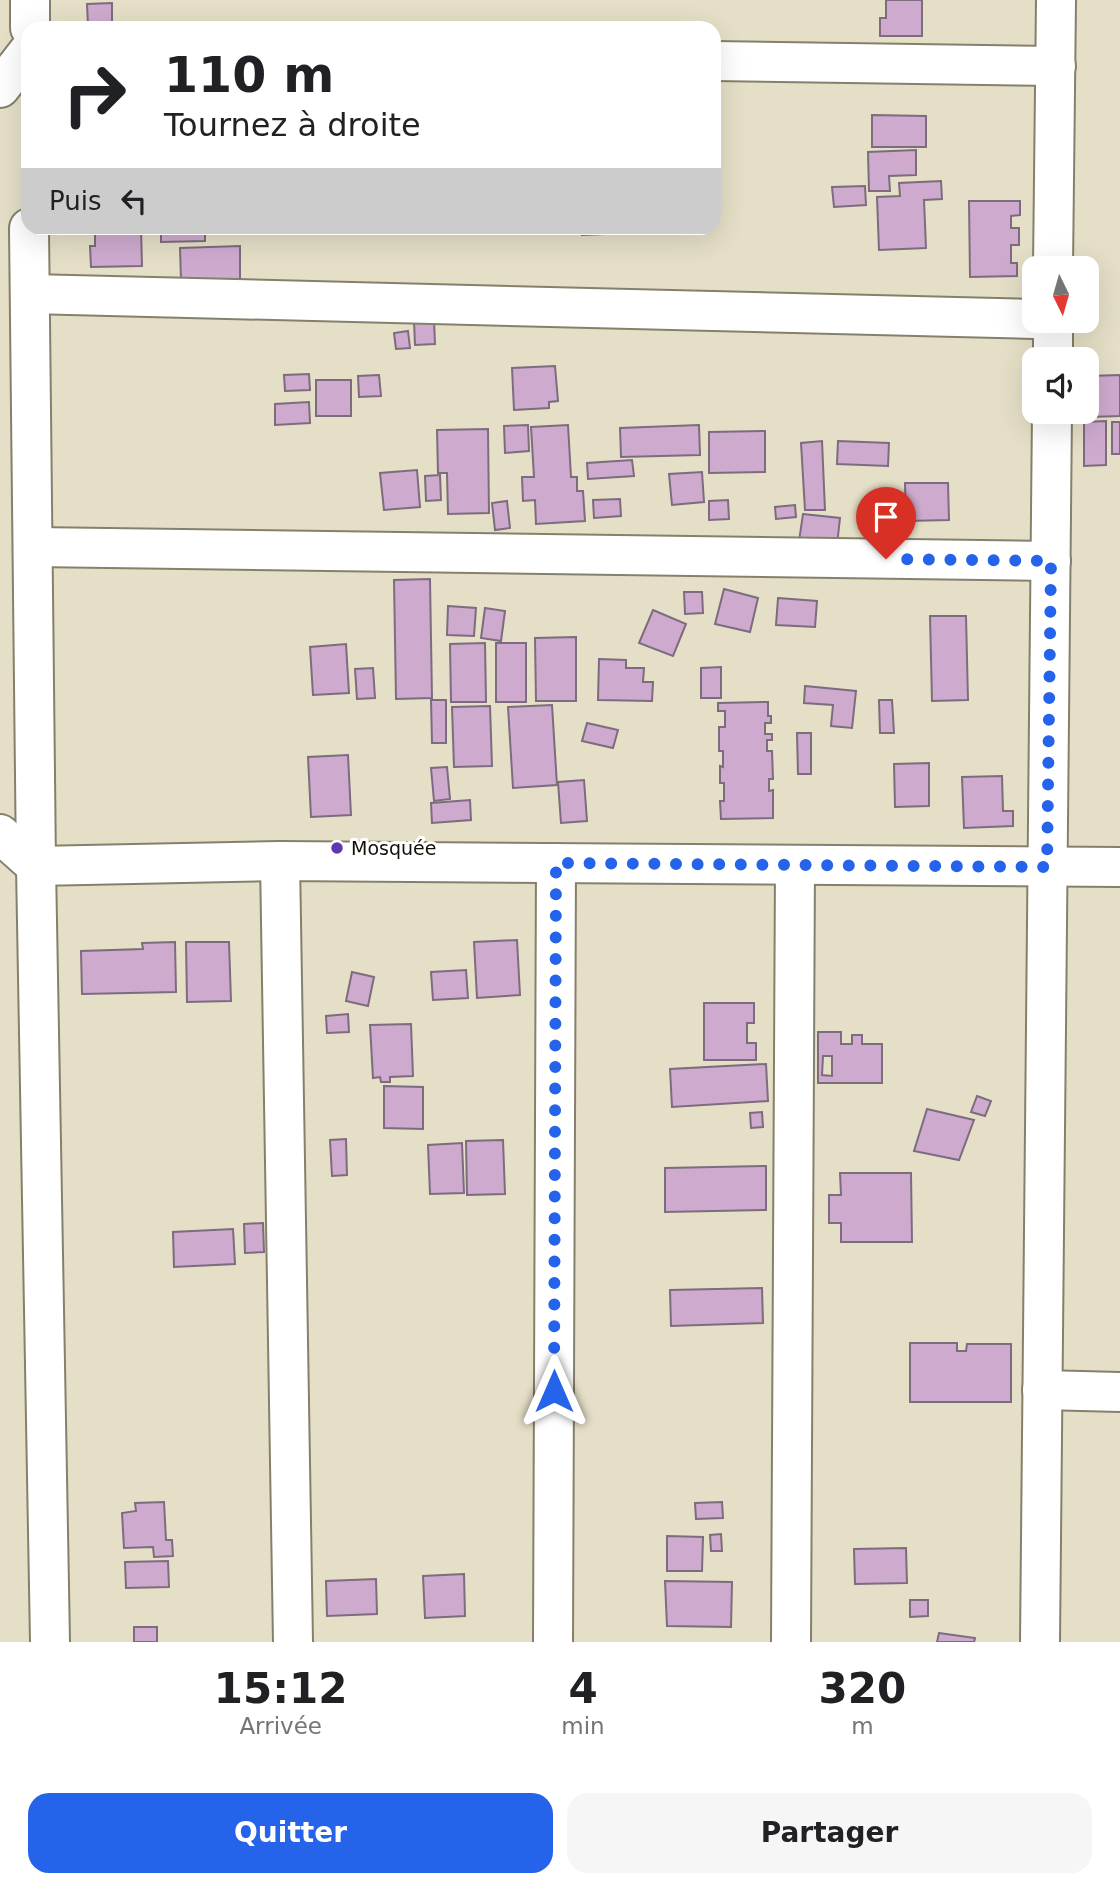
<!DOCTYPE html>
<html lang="fr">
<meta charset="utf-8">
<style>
body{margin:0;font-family:"DejaVu Sans",sans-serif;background:#f6f6f6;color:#202124;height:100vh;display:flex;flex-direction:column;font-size:26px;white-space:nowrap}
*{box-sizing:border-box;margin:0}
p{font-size:23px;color:#757577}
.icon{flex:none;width:38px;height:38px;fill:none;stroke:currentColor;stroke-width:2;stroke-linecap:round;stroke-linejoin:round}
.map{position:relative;height:1642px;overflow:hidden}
.side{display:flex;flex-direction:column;background:#fff;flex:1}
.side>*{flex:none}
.top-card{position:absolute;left:21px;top:21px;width:700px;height:214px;border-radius:21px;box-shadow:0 7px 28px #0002;background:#fff;color:#202124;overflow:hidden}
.needle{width:46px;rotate:175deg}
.buttons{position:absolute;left:1022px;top:256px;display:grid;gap:14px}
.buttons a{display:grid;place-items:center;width:77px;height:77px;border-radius:14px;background:#fff;box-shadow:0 7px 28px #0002;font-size:35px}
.pin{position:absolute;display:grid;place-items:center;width:60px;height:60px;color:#fff;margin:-72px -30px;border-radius:50% 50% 50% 0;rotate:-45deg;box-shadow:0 0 7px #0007}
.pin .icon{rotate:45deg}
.me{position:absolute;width:77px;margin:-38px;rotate:0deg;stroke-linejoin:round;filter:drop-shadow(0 0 5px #0008)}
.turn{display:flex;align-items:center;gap:24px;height:147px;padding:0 28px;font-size:32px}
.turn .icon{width:91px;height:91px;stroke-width:2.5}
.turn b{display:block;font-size:49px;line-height:60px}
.then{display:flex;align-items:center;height:66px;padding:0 28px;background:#0003;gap:14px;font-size:26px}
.eta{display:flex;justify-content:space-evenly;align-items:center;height:119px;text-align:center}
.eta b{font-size:42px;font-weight:800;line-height:49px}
.action{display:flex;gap:14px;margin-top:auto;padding:14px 28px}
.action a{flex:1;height:80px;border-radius:21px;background:#2563eb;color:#fff;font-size:28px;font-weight:800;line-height:80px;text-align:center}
.action a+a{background:#f6f6f6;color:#202124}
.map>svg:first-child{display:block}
.building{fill:#ceaacf;stroke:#7c6c7d;stroke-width:2;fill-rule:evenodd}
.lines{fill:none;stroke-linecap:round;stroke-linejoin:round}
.minor-casing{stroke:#85806a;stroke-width:42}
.minor{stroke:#fff;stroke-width:38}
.route{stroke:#2563eb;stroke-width:12;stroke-dasharray:0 21.6}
.poi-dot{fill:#6137af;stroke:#fff;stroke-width:2.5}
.labels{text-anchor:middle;stroke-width:6;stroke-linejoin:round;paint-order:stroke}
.poi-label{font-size:19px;fill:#110f07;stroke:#fff;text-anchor:start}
</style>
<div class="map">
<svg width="1120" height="1642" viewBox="0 0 1120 1642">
<rect width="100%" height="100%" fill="#e5dfc7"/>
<!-- building -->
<g class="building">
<polygon points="886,0 922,0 922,36 880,36 880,18 886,18"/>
<polygon points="112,3 112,26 88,26 87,4"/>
<polygon points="872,115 926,116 926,147 872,147"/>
<polygon points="916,150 916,175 889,176 890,191 869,191 868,152"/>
<polygon points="941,181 942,199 924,200 926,248 879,250 877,197 900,196 899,183"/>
<polygon points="865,186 866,205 834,207 832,187"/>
<polygon points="969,201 1020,201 1020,215 1011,216 1011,228 1019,228 1019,245 1011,245 1011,263 1017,263 1017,276 970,277"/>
<polygon points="90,228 141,228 142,266 91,267 90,246 95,246 95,232 90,232"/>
<polygon points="161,228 205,228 205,241 161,242"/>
<polygon points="582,228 605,228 605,234 582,235"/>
<polygon points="240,246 240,279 181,280 180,248"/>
<polygon points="434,320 435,344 415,345 414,321"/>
<polygon points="408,331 410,348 396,349 394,333"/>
<polygon points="555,366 558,401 549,402 549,408 514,410 512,368"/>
<polygon points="309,374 310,390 285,391 284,375"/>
<polygon points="379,375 381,396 359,397 358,376"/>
<polygon points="1120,375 1120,416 1091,417 1089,376"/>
<rect x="316" y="380" width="35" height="36"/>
<polygon points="309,402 310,423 275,425 275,404"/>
<polygon points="1106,421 1106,465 1084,466 1084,422"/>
<rect x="1112" y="422" width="8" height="32"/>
<polygon points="528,425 529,451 505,453 504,426"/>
<polygon points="568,425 571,477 577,477 577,491 583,491 585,521 536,524 535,500 523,501 522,477 534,477 531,427"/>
<polygon points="699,425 700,455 621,457 620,428"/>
<polygon points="488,429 489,513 448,514 447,473 438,473 437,430"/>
<polygon points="765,431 765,472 709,473 709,432"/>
<polygon points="822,441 825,510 805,510 801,443"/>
<polygon points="838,441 889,443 888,466 837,464"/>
<polygon points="632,460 634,476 588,479 587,463"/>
<polygon points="417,470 420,507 384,510 380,473"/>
<polygon points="702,472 704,502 672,505 669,474"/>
<polygon points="440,475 441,500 426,501 425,476"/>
<polygon points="905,483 948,483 949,520 906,521"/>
<polygon points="620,499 621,516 594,518 593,500"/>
<polygon points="728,500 729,519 709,520 709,501"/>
<polygon points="507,501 510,528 495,530 492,503"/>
<polygon points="901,502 902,520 864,521 864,505"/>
<polygon points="795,505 796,517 776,519 775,507"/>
<polygon points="803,514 840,518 837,545 799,541"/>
<polygon points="430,579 432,698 396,699 394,580"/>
<polygon points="724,589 758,598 750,632 715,624"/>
<polygon points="684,592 702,592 703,613 685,614"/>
<polygon points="778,598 817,601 815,627 776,625"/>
<polygon points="448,606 476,608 474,636 447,635"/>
<polygon points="485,608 505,611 501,641 481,638"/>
<polygon points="653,610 686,624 673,656 639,643"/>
<polygon points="930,616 966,616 968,700 932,701"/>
<polygon points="576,637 576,701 536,701 535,638"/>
<polygon points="485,643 486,702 451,702 450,644"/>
<rect x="496" y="643" width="30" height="59"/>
<polygon points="346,644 349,693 313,695 310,647"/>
<polygon points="599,659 626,660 626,668 644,668 643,682 653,682 652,701 598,700"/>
<polygon points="721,667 721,698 701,698 701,668"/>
<polygon points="373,668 375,698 357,699 355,669"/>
<polygon points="805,686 856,691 852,728 831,726 833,705 804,703"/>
<polygon points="431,700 446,700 446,743 432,743"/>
<polygon points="879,700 892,700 894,733 880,733"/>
<polygon points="768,702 768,716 771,716 771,723 765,723 765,734 772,734 772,740 767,740 767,751 772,751 773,779 769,779 769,791 773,790 773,818 721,819 720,801 724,801 724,783 720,783 720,766 723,767 723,751 719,751 719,727 725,727 725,711 718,711 718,703"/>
<polygon points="552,705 557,785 513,788 508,707"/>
<polygon points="490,706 492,766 454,767 452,707"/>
<polygon points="587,723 618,730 613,748 582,741"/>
<polygon points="797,733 811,733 811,774 798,774"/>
<polygon points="348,755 351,815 311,817 308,757"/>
<polygon points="929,763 929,806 895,807 894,764"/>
<polygon points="447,767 450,799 434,801 431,768"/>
<polygon points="1002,776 1003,811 1013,811 1013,826 964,828 962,777"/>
<polygon points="584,780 587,821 561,823 558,782"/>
<polygon points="470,800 471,820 432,823 431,803"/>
<polygon points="517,940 520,995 477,998 474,942"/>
<polygon points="175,942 176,992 82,994 81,951 143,949 142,943"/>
<polygon points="186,942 229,942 231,1001 187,1002"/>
<polygon points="466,970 468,998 433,1000 431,972"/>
<polygon points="352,972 374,977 368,1006 346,1001"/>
<polygon points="704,1003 754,1003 754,1023 747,1023 747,1043 756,1043 756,1060 704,1060"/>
<polygon points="348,1014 349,1032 327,1033 326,1016"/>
<polygon points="411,1024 413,1076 390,1077 390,1082 381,1082 380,1077 373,1078 370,1025"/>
<path d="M818,1032h23v12h11v-9h10v9h20v39h-64zM823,1056h9v20l-10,-1z"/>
<polygon points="766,1064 768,1101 672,1107 670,1069"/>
<polygon points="384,1086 423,1087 423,1129 384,1128"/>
<polygon points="977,1096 991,1101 985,1116 971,1112"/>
<polygon points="927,1109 974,1120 959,1160 914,1151"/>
<polygon points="762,1112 763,1127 751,1128 750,1113"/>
<polygon points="346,1139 347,1175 332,1176 330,1140"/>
<polygon points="503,1140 505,1194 467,1195 466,1141"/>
<polygon points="462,1143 464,1193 430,1194 428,1145"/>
<polygon points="766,1166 766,1210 665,1212 665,1168"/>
<polygon points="840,1173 911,1173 912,1242 841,1242 841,1223 829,1223 829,1195 841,1195"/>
<polygon points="263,1223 264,1252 245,1253 244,1224"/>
<polygon points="233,1229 235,1264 174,1267 173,1232"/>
<polygon points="762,1288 763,1323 671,1326 670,1290"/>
<polygon points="910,1343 957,1343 957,1351 966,1351 967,1344 1011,1344 1011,1402 910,1402"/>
<polygon points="164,1502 166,1540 172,1540 173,1556 154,1557 153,1547 124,1548 122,1513 136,1511 135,1503"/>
<polygon points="722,1502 723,1518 696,1519 695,1503"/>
<polygon points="721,1534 722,1551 711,1551 710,1535"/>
<polygon points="667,1536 703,1537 702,1571 667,1571"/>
<polygon points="906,1548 907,1583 855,1584 854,1549"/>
<polygon points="168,1561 169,1587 126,1588 125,1562"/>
<polygon points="464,1574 465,1616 425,1618 423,1576"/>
<polygon points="376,1579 377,1614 327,1616 326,1581"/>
<polygon points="665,1581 732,1582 731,1627 667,1626"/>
<polygon points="910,1600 928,1600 928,1616 910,1617"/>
<rect x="134" y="1627" width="23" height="15"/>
<polygon points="939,1633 975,1638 974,1642 937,1642"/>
</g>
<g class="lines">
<defs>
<g id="minor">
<polyline points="30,28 30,0"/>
<polyline points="714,61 1056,66"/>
<polyline points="0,88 28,52"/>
<polyline points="29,228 36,866 50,1642"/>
<polyline points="1053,268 1056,0"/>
<polyline points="30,294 1034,319"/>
<polyline points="1053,359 1053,320"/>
<polyline points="34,547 1051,561"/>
<polyline points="0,834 36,866 280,861 1120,867"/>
<polyline points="280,861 293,1642"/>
<polyline points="1042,1390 1120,1392"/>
<polyline points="553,1642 556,863"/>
<polyline points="791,1642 795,865"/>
<polyline points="1040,1642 1052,411"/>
</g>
</defs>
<!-- minor casing -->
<use href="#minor" class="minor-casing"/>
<!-- minor -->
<use href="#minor" class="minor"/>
</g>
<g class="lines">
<!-- route -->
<polyline class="route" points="554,1391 556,863 1047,867 1051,561 886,559"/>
</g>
<!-- markers -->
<circle class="poi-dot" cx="337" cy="848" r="7"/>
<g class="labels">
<!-- poi labels -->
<g class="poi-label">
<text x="351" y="855">Mosquée</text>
</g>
</g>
</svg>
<div class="buttons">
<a><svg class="needle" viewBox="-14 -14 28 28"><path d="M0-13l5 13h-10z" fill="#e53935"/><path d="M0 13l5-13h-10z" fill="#757577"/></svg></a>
<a><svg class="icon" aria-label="sound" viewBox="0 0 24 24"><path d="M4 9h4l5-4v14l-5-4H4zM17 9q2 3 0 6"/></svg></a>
</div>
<div class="pin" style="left:886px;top:559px;background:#d93025"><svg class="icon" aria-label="arrive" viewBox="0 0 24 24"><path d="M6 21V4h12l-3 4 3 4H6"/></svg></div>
<svg class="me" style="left:554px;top:1391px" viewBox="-20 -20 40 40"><path d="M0-17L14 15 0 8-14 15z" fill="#2563eb" stroke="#fff" stroke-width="4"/></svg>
<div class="top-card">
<div class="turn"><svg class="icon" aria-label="right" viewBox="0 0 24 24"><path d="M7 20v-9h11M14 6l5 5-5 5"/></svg><div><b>110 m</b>Tournez à droite</div></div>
<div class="then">Puis<svg class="icon" aria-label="left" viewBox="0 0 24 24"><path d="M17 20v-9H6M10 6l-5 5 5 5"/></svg></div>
</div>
</div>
<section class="side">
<div class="eta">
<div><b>15:12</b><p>Arrivée</p></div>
<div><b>4</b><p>min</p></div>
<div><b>320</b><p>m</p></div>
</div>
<div class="action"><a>Quitter</a><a>Partager</a></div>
</section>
